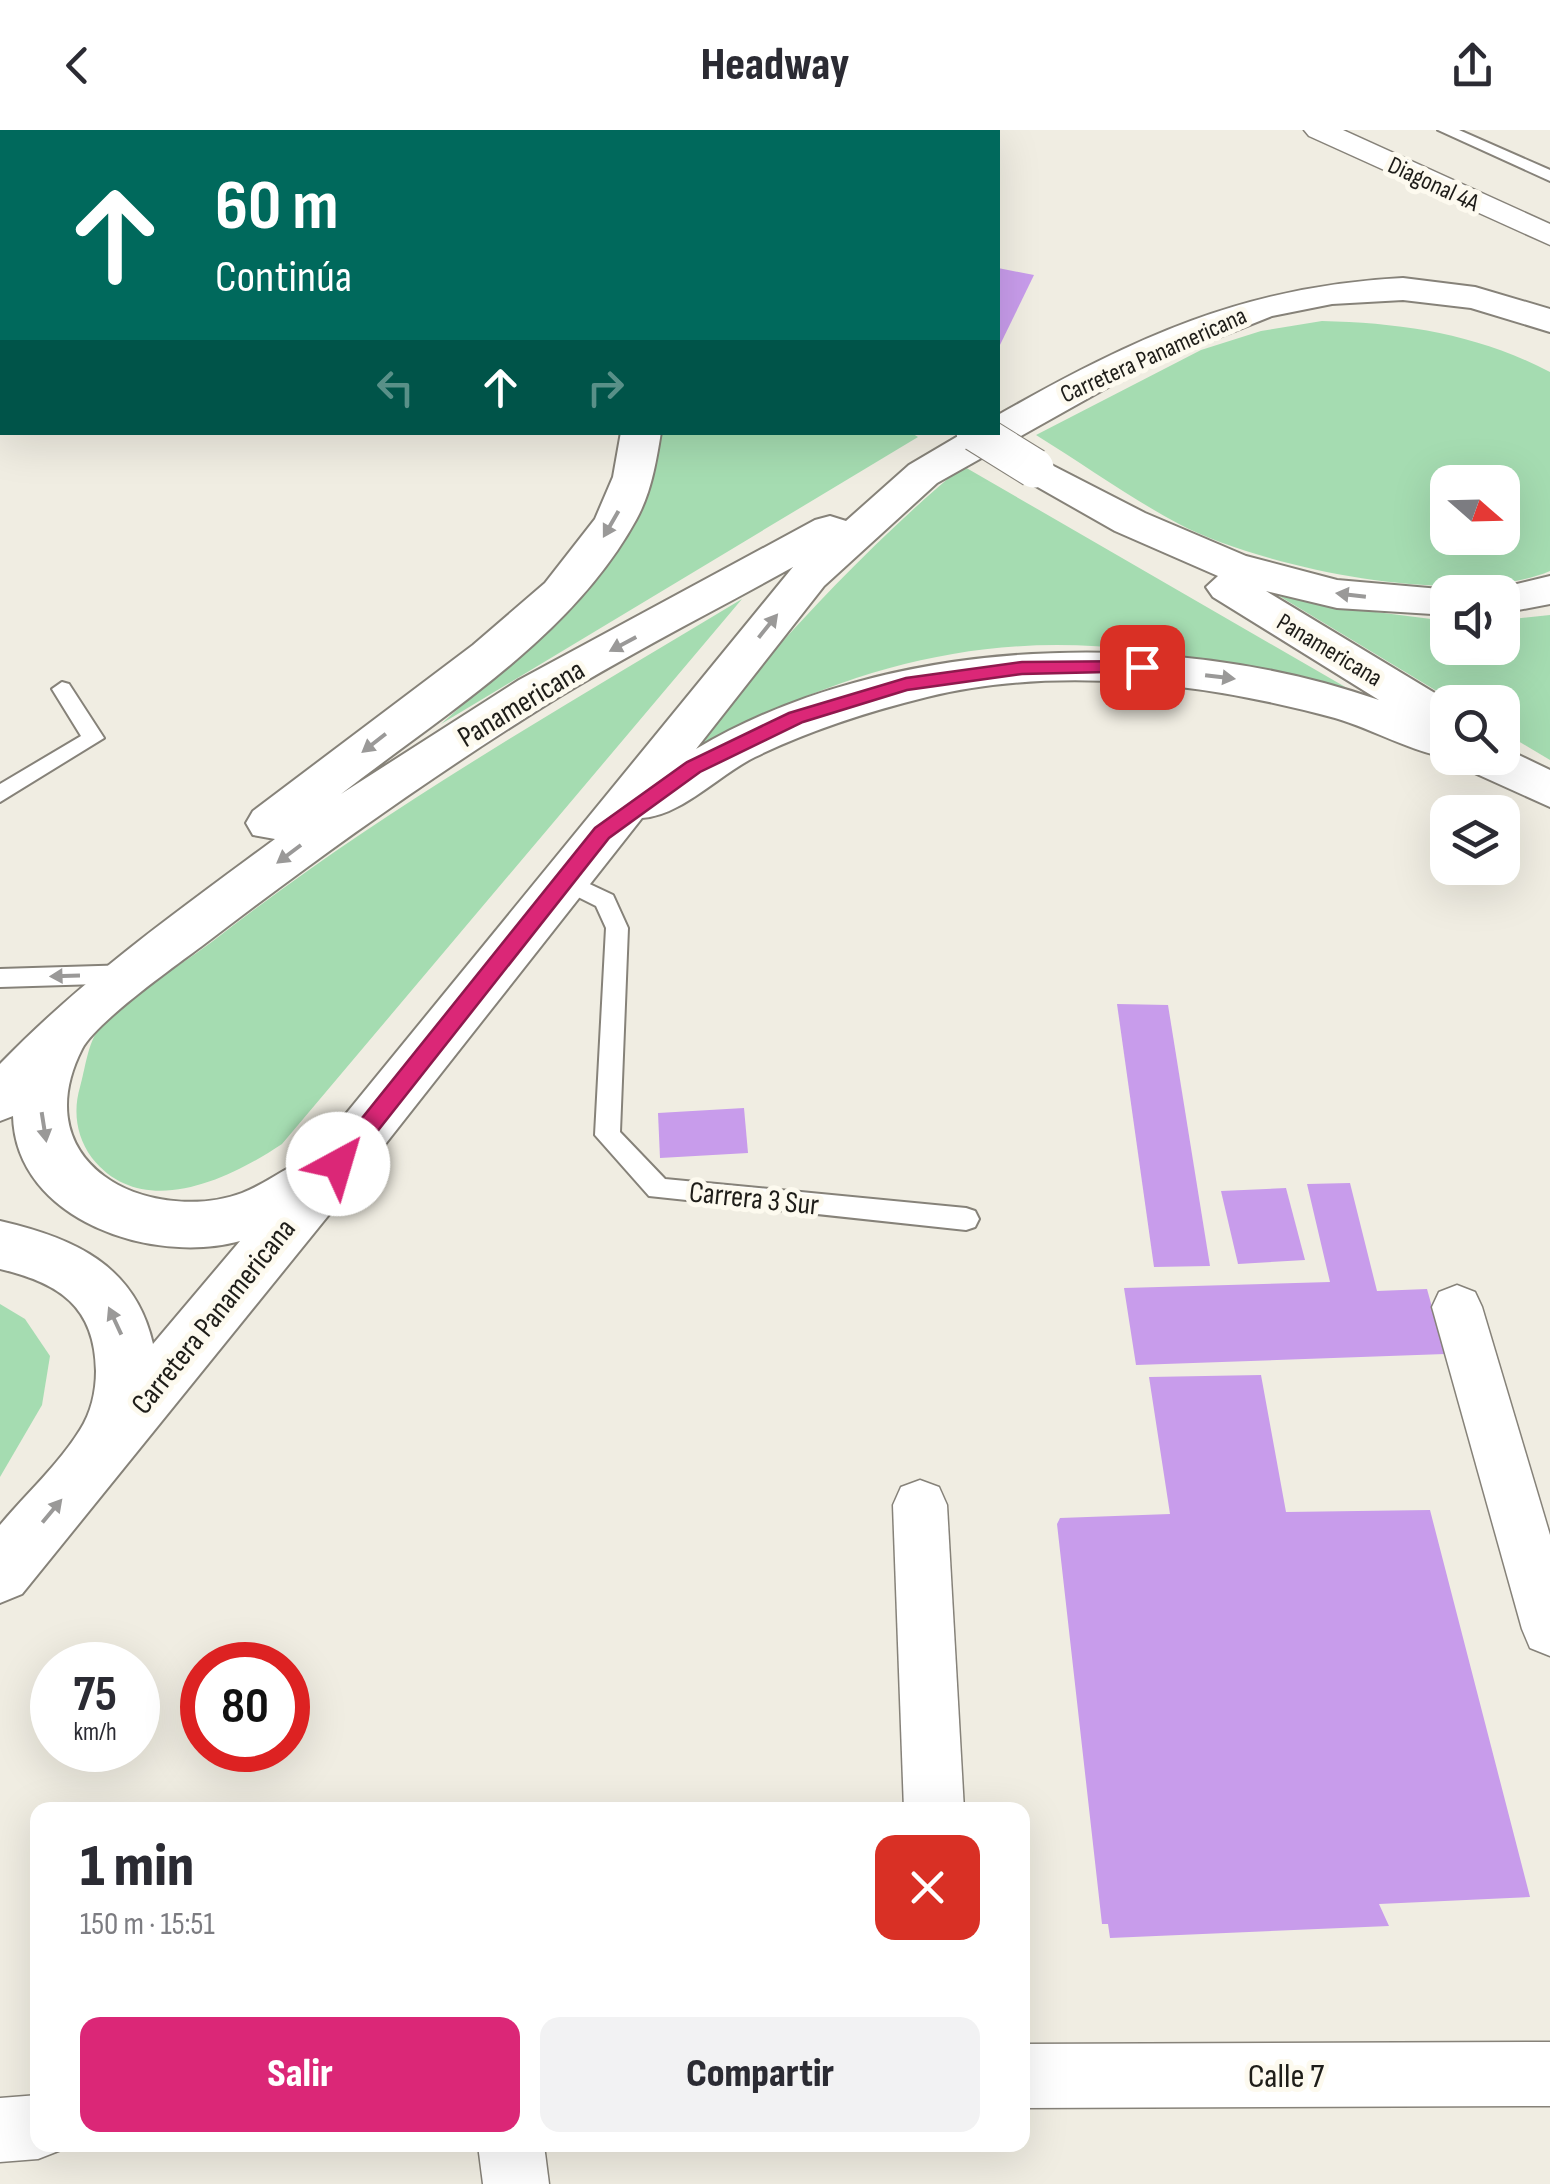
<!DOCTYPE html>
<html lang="es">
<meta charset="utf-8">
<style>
body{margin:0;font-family:"Sofia Sans Condensed",sans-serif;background:#f2f2f3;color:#2b2b33;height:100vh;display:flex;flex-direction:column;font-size:38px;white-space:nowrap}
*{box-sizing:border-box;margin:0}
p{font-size:32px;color:#7c7c81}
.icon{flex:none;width:55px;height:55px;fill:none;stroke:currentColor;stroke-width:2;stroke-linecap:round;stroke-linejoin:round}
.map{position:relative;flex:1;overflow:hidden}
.drawer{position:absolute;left:30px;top:1672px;width:1000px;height:350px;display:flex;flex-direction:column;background:#fff;border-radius:20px;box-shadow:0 10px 40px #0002}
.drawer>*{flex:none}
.banner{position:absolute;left:0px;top:0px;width:1000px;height:305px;box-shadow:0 10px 40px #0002;background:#00695c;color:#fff;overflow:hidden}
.needle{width:65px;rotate:110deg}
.tools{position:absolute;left:1430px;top:335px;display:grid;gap:20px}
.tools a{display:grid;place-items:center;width:90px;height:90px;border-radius:20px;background:#fff;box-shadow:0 10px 40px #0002;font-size:50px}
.speed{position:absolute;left:30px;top:1512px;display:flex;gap:20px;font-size:50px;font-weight:700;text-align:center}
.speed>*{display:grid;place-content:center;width:130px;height:130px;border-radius:50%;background:#fff;box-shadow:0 10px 40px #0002;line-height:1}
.speed small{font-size:25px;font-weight:400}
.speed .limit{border:15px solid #d22;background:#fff;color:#111}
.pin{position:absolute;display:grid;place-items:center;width:85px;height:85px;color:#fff;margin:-42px;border-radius:20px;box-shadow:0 5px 15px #0006}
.me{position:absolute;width:110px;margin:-55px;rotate:39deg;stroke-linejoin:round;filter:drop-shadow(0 0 8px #0008)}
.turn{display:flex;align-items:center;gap:35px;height:210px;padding:0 50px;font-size:45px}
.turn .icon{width:130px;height:130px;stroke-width:2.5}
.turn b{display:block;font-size:70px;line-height:85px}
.lanes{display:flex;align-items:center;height:95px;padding:0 50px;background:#0003;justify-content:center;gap:50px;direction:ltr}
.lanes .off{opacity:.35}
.round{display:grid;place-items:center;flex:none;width:105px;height:105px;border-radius:20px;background:#f2f2f3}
.head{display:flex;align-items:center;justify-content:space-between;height:170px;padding:0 50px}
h1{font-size:60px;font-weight:800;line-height:75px}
.cta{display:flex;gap:20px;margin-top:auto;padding:20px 50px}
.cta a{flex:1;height:115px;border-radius:20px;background:#db2777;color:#fff;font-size:40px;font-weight:800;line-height:115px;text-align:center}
.cta a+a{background:#f2f2f3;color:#2b2b33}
header{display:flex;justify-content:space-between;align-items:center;height:130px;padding:0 50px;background:#fff;font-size:45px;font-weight:800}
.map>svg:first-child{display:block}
.green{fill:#a5dcb1;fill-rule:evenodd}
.building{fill:#c89ceb}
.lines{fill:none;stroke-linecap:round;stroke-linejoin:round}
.lane-casing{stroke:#868279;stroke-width:4}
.street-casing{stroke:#868279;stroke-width:3}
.highway-casing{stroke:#868279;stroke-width:4}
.lane{fill:#fff;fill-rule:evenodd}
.street{fill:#fff;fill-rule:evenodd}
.highway{fill:#fff;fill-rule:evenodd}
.highway-bridge-casing{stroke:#868279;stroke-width:41;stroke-linecap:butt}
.highway-bridge{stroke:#fff;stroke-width:39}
.oneway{fill:#9a9998}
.route{fill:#db2777;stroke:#8e194d;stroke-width:2.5}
.labels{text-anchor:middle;stroke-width:10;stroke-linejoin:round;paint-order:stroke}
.far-street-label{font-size:25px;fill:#1e1d19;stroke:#fdfaef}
.street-label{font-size:30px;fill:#1e1d19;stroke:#fdfaef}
.near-street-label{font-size:35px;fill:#1e1d19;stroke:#fdfaef}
</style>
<header><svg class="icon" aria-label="back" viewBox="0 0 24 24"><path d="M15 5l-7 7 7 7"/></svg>Headway<svg class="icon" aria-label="share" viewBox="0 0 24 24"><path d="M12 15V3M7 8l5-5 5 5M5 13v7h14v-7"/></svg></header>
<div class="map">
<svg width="1550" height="2054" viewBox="0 0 1550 2054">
<rect width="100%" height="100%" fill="#f0ede2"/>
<!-- green -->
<g class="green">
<path d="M1322,191c82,2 155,13 228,51v199c-90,38 -287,-3 -371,-47 -49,-26 -96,-60 -143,-89l165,-85 60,-19zM1502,352v56h-54v-56z"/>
<path d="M910,302l8,5 -477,287c91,-83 204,-161 221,-291z"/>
<path d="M963,336l448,259c-63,-19 -126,-43 -190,-59 -201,-50 -365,-7 -542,92 91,-104 178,-204 284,-292z"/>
<polygon points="1251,449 1352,479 1447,491 1448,518 1502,518 1503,490 1550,485 1550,630 1503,602 1502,572 1455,572"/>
<path d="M742,469l-460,545c-54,36 -140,77 -190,14 -16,-22 -19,-47 -12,-71 5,-17 8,-45 19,-58 25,-29 82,-64 114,-88 166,-130 350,-234 529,-342z"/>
<polygon points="0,1174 25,1189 50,1226 42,1275 0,1347"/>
</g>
<!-- building -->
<g class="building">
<polygon points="998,138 1034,145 998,219"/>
<polygon points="1117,874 1168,875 1210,1136 1154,1137"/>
<polygon points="744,978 748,1023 660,1028 658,983"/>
<polygon points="1350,1053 1377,1161 1427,1159 1445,1224 1136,1235 1124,1158 1330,1152 1307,1054"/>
<polygon points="1286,1058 1305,1130 1238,1134 1221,1061"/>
<polygon points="1261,1245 1286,1382 1430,1380 1530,1767 1379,1774 1389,1796 1110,1808 1108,1794 1102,1794 1057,1394 1060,1388 1170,1384 1149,1247"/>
</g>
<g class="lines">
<defs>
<g id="lane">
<polygon points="1438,0 1459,0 1550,40 1550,51"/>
<polygon points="62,552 69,554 104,608 0,672 0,654 81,606 52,559"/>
<polygon points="564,742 613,765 628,798 620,1002 665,1049 966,1078 975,1081 979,1089 975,1097 966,1100 649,1066 595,1005 606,798 596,776 556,756 553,750"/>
<polygon points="131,835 143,844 131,853 0,857 0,839"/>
</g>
<g id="street">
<polygon points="1304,0 1343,0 1550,94 1550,115 1309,6"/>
<polygon points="1457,1155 1475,1162 1482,1177 1550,1405 1550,1526 1530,1518 1522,1499 1432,1177 1439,1162"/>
<polygon points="920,1350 939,1357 947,1375 964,1680 904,1680 893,1375 901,1357"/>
<polygon points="1550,1912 1550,1976 1022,1978 1022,1914"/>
<polygon points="38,1965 38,2015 63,2015 61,2020 38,2029 0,2032 0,1968"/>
<polygon points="478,2015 544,2015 549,2054 483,2054"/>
</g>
<g id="highway">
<polygon points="233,0 275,0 276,2 235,2"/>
<polygon points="369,0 411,0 412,2 371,2"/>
<path d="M1403,148l72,9 75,22v23l-79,-24 -68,-8 -71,4 -60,12 -130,52 -205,115 -113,103 -128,163c192,-115 475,-122 683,-49l-166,-103 -7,-10 12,-11 -103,-45 -95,-54 -6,-9 6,-9 14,-3 111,57 101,43 91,24 126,11 -15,1v23l-111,-7 -71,-17 177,107 5,15 -10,8 10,4 2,33c-39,-6 -77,-29 -115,-40 -128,-35 -277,-53 -408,-21 -60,15 -117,33 -172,60 -35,17 -74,59 -113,61l-285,362 -335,414 -22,9v-78c26,-31 59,-61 80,-95 11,-17 16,-39 16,-59 -1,-65 -37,-88 -96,-102v-48c74,17 135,44 153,123l87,-103c-86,24 -224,-20 -227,-125l-13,5v-57c83,-86 179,-154 275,-225l-22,-4 -7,-12 7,-12 220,-166 72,-62 50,-64 18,-42 8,-45h40c-5,31 -10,61 -25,88 -64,117 -192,194 -295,274l178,-114 296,-160 15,-4 16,5 63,-56 56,-33h33v-17c136,-77 246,-129 405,-137zM793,437l-484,592c-24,8 -43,25 -67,34 -42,16 -102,10 -138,-17 -43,-32 -46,-80 -22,-127 14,-27 93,-83 120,-103 112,-86 227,-168 347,-243 79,-49 163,-91 244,-136z"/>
<polygon points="1550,446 1550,474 1502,483 1502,462 1484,462"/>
<polygon points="1502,617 1550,640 1550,677 1468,640 1462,628 1502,628"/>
</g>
</defs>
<!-- lane casing -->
<use href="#lane" class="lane-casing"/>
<!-- street casing -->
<use href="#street" class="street-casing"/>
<!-- highway casing -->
<use href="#highway" class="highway-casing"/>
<!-- lane -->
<use href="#lane" class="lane"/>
<!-- street -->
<use href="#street" class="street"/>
<!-- highway -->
<use href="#highway" class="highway"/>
<defs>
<polyline id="highway-bridge" points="976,302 1034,338"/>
</defs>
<!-- highway-bridge casing -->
<use href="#highway-bridge" class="highway-bridge-casing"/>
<!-- highway-bridge -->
<use href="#highway-bridge" class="highway-bridge"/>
</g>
<!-- one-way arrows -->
<defs><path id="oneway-solid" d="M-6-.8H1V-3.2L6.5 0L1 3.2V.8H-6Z" transform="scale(2.5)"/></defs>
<g class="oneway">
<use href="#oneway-solid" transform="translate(611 394) rotate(120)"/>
<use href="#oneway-solid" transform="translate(1351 465) rotate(-173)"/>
<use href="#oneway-solid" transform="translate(768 496) rotate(-51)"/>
<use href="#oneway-solid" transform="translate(623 514) rotate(152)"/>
<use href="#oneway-solid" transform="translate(1220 547) rotate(7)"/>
<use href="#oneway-solid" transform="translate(374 613) rotate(142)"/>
<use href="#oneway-solid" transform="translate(289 724) rotate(143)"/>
<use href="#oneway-solid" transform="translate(65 846) rotate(178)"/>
<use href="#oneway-solid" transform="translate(44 997) rotate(81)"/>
<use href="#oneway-solid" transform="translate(115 1191) rotate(-115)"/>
<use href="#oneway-solid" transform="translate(52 1381) rotate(-50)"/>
</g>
<!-- route -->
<polygon class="route" points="1142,531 1149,533 1149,541 1022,544 907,560 803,592 700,642 609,708 346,1041 330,1041 330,1028 595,698 687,632 789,583 906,548 1022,532"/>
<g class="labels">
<!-- far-street labels -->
<g class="far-street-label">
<text transform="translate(1434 53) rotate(25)" y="9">Diagonal 4A</text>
<text transform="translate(1153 224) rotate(-24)" y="9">Carretera Panamericana</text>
<text transform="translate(1330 519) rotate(31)" y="9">Panamericana</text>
</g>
<!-- street labels -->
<g class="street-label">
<text transform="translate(521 573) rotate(-31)" y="10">Panamericana</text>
<text transform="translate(754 1068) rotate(6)" y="10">Carrera 3 Sur</text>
<text transform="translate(213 1186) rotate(-51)" y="10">Carretera Panamericana</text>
</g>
<!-- near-street labels -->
<g class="near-street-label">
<text x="1286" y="1957">Calle 7</text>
</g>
</g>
</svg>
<div class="tools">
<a><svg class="needle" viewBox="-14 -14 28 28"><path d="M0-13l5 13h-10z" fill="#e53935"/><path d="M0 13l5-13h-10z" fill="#7c7c81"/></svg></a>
<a><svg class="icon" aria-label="sound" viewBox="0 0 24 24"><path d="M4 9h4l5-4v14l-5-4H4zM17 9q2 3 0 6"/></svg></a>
<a><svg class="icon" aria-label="search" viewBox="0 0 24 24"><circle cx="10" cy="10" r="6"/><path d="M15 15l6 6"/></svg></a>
<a><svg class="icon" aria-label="layers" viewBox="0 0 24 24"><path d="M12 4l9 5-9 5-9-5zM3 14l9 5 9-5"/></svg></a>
</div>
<div class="speed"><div>75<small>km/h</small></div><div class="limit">80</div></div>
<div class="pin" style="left:1142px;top:537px;background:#d93025"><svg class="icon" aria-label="arrive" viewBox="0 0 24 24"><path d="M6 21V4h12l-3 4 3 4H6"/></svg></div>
<svg class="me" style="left:338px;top:1034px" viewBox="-20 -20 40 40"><circle r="19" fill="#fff"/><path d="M0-13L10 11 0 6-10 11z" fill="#db2777"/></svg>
<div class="banner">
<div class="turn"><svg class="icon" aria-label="ahead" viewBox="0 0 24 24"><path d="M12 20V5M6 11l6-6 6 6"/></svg><div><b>60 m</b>Continúa</div></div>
<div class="lanes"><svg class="icon off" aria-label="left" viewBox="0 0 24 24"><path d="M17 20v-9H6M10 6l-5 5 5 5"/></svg><svg class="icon" aria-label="ahead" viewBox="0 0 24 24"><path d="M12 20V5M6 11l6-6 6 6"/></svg><svg class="icon off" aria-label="right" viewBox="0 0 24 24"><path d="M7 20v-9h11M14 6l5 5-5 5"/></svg></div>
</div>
<section class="drawer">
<div class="head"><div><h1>1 min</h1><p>150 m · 15:51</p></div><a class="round" style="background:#d93025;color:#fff"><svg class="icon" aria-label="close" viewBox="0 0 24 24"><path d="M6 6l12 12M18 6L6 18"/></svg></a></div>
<div class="cta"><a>Salir</a><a>Compartir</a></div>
</section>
</div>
